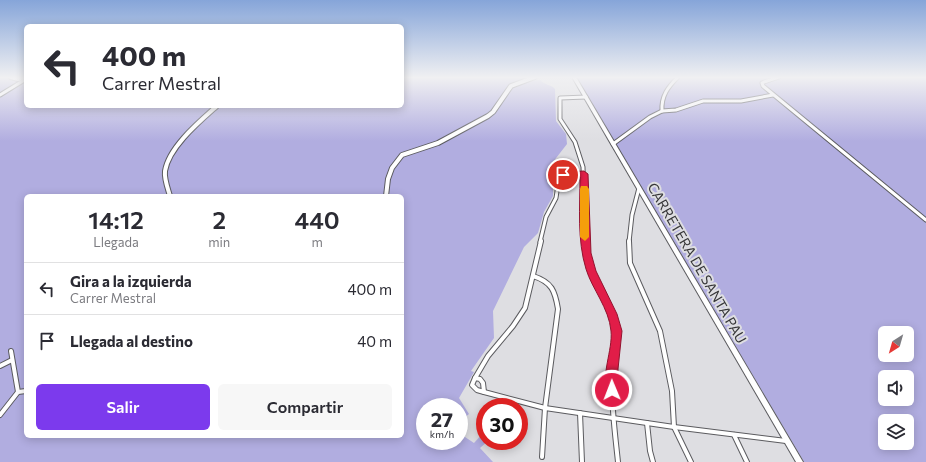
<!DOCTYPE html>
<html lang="es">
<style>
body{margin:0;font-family:Commissioner,sans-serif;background:#f7f7f7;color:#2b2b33;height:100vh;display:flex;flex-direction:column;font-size:15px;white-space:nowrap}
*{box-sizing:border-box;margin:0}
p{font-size:13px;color:#7c7c81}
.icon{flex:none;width:22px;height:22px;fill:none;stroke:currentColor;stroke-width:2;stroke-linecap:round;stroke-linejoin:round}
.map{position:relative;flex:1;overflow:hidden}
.panel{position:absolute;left:24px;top:194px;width:380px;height:244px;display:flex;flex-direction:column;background:#fff;border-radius:6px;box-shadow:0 2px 10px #0003}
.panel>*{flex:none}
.top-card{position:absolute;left:24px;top:24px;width:380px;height:84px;border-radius:6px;box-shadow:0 2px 10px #0003;background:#fff;color:#2b2b33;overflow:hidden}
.needle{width:26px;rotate:217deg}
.tools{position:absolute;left:878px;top:326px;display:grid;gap:8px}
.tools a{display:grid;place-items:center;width:36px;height:36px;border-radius:6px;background:#fff;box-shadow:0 2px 10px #0003;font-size:20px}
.speed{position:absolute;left:416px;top:398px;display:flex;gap:8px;font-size:20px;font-weight:700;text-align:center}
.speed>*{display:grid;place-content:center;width:52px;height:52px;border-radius:50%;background:#fff;box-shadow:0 2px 10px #0003;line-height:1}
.speed small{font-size:10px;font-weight:400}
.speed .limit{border:6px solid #d22;background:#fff;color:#111}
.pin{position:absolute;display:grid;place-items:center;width:34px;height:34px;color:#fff;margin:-17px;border:2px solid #fff;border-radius:50%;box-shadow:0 1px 4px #0007}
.me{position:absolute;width:44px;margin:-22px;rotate:359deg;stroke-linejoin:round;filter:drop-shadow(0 0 3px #0008)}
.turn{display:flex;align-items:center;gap:14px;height:84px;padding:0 12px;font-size:18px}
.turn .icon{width:52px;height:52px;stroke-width:2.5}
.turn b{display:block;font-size:28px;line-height:34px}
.eta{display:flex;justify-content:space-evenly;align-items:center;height:68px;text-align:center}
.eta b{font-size:24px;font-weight:600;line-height:28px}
.primary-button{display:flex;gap:8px;margin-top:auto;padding:8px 12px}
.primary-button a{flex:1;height:46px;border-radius:6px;background:#7c3aed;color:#fff;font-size:16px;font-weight:600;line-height:46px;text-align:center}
.primary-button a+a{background:#f7f7f7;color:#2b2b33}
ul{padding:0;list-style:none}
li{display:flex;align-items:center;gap:12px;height:52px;padding:0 12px;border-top:1px solid #e1e1e2}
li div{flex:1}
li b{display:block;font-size:15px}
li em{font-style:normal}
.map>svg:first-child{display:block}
.green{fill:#b1ade0;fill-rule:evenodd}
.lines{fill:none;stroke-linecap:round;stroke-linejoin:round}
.minor-far1-casing{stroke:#5b5b5f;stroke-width:5}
.minor-casing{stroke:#5b5b5f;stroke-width:6}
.tertiary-casing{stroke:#5b5b5f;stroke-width:6}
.secondary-casing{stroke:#5b5b5f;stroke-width:2}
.minor-far1{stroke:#fff;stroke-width:3}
.minor{stroke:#fff;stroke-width:4}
.tertiary{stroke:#fff;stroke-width:4}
.secondary{fill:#fff;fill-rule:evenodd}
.route{fill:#e11d48;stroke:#92132f}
.slow{fill:#f59e0b}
.labels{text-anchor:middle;stroke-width:4;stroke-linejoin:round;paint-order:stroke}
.street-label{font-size:14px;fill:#363638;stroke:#dedee2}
</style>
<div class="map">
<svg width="926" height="462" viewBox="0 0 926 462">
<rect width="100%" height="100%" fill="#dedee2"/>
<!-- green -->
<g class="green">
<path d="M0,77h26v29h376v-29h134l-6,4 10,-1c5,5 12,5 15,9l1,32 10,13 1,10 -14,18v34l-9,16 -6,21 -14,14 -31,64 1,27 -23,33 3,1 -15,26 10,16 -10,8v-15h-34v34h34v-8l15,10 11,-12v10h3l-8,7 13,14h-493zM26,196h376v240h-376z"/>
<path d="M576,77h350v385h-122zM885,333h22v22h-22zM885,377h22v22h-22zM885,421h22v22h-22z"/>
</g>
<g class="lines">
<defs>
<g id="minor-far1">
<polyline points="779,77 764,82 762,83 763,86 926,220"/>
<polyline points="0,95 26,79"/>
<path d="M662,111c-1,-15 6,-24 16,-34"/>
<polyline points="613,144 650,117 662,111 676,110 703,101 741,101 773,95"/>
<polyline points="540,242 546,217 556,198 559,178 563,175 584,174"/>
<polyline points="585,242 583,167 575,142 560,119 560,98 586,97"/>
<polyline points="629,242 632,215 639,188"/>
</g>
<g id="minor">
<path d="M585,241c1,33 27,57 31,89 2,15 -4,31 -4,46 -1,29 3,57 6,86"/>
<polyline points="629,241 630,263 660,331 672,391 674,427 691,462"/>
<path d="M533,276c19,6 22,15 25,33l-13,99 -3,49"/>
<polyline points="11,351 18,392"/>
<polyline points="0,366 12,360"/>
<polyline points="475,378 488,356 513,326 525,308 541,241"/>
<polygon points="475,378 480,379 483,383 484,392 477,390 472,385"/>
<polyline points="484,392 545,408 674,427 786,441"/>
<polyline points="580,413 582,462"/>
<polyline points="0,415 18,392 26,391"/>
<polyline points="647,423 650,451 653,462"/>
<polyline points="734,435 747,462"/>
</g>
<g id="tertiary">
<polyline points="11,77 18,79 26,78"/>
<path d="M170,196c-2,-7 -6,-17 -5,-25 4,-24 34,-49 52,-65"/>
<polyline points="386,196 388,179 392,168 402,155 438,143 488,116 493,112 511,86 535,77"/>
</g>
<polygon id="secondary" points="572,77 576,77 803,462 796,462"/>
</defs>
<!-- minor-far1 casing -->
<use href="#minor-far1" class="minor-far1-casing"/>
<!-- minor casing -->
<use href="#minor" class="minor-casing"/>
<!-- tertiary casing -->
<use href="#tertiary" class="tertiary-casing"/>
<!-- secondary casing -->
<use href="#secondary" class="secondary-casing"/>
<!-- minor-far1 -->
<use href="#minor-far1" class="minor-far1"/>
<!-- minor -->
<use href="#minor" class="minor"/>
<!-- tertiary -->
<use href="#tertiary" class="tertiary"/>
<!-- secondary -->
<use href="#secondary" class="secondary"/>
</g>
<!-- sky -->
<linearGradient id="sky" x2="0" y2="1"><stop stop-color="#86a5d9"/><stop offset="0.55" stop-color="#f0f0f2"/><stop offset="1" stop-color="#f0f0f2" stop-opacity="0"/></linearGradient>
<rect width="926" height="141" fill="url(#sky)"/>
<!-- route -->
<path class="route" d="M584,171l4,3 3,79 5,18 21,43 5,17 -4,38v21l-2,4 -4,2 -4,-2c-8,-18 5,-44 3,-63 -2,-23 -19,-42 -25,-62 -9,-29 -6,-62 -6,-92l-17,1 -4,-3 4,-3z"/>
<!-- slow -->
<polygon class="slow" points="581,186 587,186 589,189 589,237 585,241 580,237 580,189"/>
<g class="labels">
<!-- street labels -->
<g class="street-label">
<text transform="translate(697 263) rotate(60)" y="5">CARRETERA DE SANTA PAU</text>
</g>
</g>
</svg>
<div class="tools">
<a><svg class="needle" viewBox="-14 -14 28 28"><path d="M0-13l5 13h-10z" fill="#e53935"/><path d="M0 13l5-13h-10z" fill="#7c7c81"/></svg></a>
<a><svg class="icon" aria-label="sound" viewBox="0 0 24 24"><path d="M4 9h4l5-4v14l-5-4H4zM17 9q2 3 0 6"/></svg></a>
<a><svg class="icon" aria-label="layers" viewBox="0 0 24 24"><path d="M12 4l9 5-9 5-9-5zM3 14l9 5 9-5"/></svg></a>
</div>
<div class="speed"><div>27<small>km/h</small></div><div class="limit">30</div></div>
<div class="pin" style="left:563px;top:175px;background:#d93025"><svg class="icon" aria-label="arrive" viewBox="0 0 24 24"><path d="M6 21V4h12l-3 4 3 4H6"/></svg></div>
<svg class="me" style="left:612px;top:390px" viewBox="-20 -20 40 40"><circle r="17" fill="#e11d48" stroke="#fff" stroke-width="3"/><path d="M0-11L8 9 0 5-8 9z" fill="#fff"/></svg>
<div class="top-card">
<div class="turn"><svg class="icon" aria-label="left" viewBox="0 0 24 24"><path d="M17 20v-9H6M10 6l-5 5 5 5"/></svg><div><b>400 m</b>Carrer Mestral</div></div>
</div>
<section class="panel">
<div class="eta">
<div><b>14:12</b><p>Llegada</p></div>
<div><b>2</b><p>min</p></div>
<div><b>440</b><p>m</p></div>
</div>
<ul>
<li><svg class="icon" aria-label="left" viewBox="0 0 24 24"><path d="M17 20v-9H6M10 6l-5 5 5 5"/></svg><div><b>Gira a la izquierda</b><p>Carrer Mestral</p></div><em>400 m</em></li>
<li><svg class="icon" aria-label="arrive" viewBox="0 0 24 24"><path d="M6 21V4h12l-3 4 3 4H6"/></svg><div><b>Llegada al destino</b></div><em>40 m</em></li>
</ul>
<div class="primary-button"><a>Salir</a><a>Compartir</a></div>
</section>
</div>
